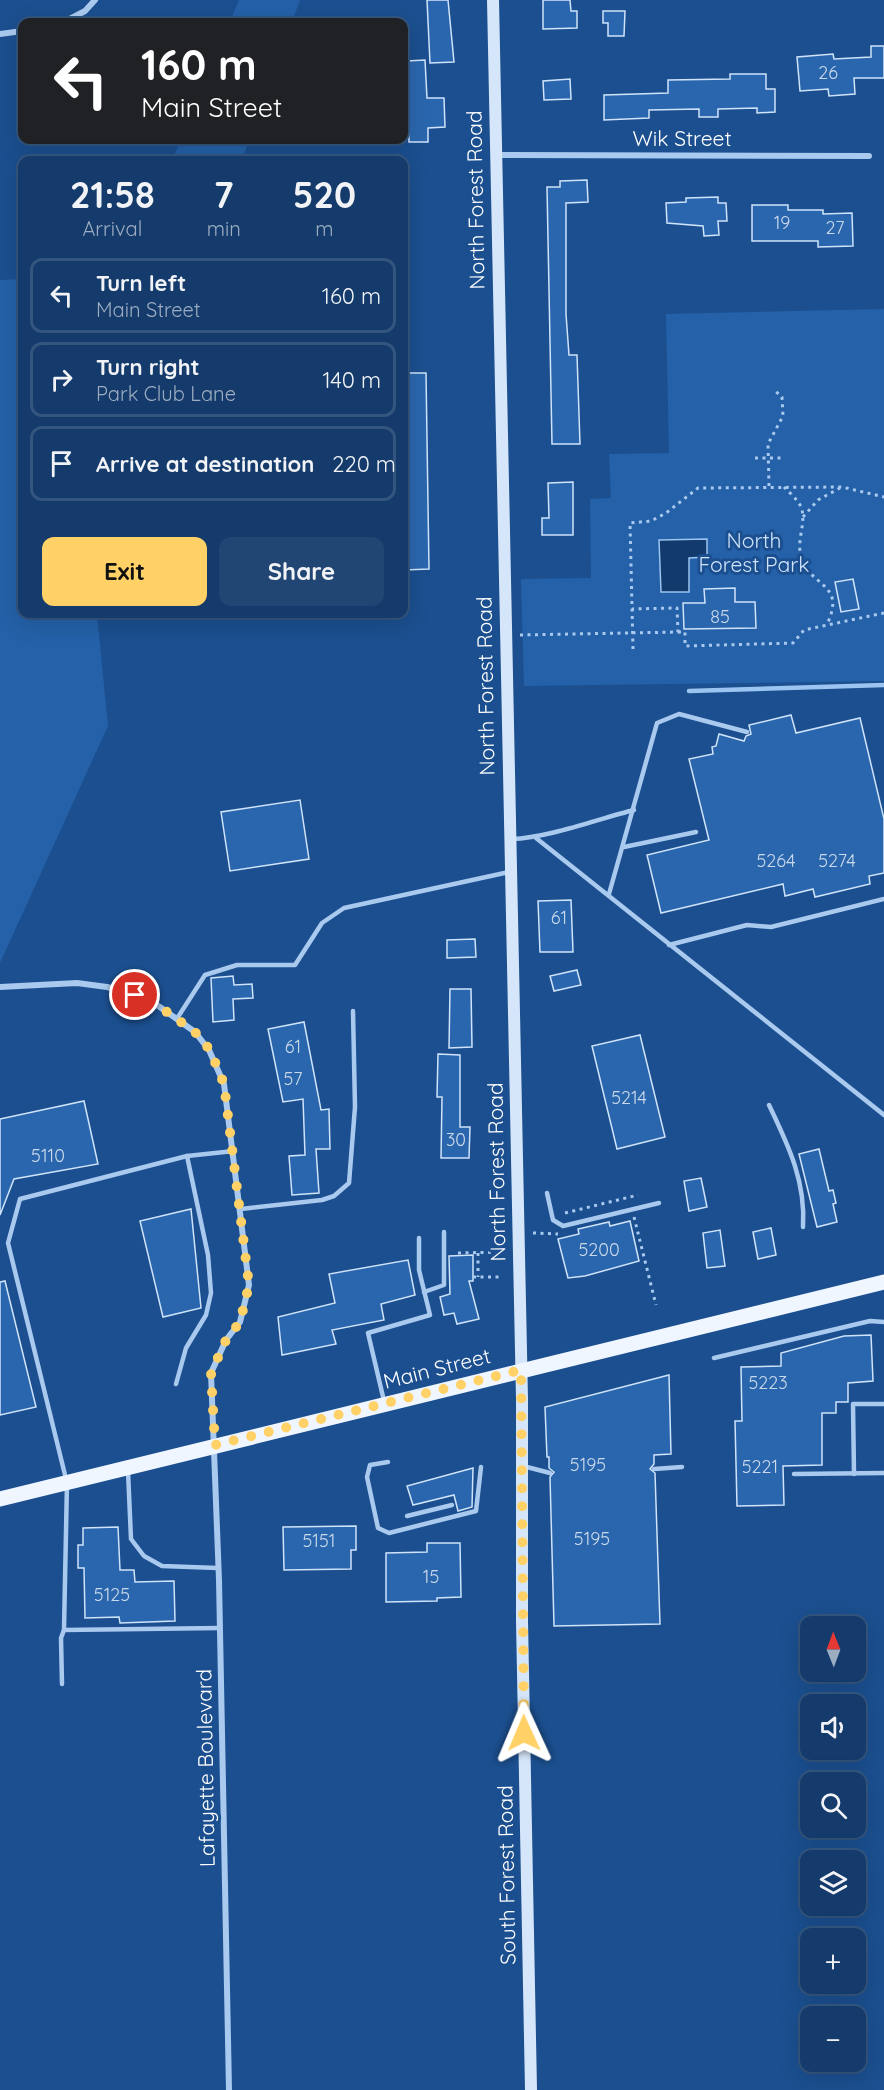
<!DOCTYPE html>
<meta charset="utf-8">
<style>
body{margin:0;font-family:Quicksand,sans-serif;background:#214673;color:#f1f3f6;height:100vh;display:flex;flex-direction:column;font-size:22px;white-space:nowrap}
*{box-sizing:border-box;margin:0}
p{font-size:20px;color:#9dadc1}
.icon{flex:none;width:33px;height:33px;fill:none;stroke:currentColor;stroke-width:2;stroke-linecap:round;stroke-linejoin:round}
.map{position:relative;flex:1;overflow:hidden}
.sheet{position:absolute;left:18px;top:156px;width:390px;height:462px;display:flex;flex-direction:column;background:#143b6b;border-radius:12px;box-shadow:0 6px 24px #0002,0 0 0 2px #33557e}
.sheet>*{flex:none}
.banner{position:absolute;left:18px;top:18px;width:390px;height:126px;border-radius:12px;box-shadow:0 6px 24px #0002,0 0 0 2px #33557e;background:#202124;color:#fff;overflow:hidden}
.needle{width:39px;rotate:359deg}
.fabs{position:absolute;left:800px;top:1616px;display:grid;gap:12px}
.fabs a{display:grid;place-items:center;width:66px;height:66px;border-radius:12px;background:#143b6b;box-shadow:0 6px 24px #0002,0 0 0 2px #33557e;font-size:30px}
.pin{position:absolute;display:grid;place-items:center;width:51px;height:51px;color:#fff;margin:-26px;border:3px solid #fff;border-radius:50%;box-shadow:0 2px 6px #0007}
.me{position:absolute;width:66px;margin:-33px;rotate:359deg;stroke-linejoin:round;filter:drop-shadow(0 0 4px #0008)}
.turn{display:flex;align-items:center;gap:21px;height:126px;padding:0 24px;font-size:27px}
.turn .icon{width:78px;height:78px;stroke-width:2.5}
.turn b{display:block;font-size:42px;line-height:51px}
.eta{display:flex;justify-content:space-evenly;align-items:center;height:102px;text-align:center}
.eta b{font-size:36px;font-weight:700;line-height:42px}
.primary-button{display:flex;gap:12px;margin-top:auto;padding:12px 24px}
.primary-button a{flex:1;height:69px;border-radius:12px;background:#ffd166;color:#111;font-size:24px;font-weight:700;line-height:69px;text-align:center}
.primary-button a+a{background:#214673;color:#f1f3f6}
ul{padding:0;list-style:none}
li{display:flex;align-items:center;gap:18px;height:75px;margin:0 12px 9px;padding:0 12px;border:3px solid #33557e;border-radius:12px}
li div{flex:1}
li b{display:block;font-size:22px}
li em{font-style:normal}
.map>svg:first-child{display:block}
.green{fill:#2461a8}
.water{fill:#123a6d;stroke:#9cc4f0;stroke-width:1.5}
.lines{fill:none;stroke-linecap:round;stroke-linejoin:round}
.stream{stroke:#9cc4f0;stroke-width:4.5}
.building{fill:#2a66ad;stroke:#cfe3fa;stroke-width:1.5}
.path{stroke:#a9c9ee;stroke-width:3;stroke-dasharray:3 4.5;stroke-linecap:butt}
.lane{stroke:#a9c9ee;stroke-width:4.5}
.street{stroke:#a9c9ee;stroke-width:6}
.secondary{stroke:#d6e6fa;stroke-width:12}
.primary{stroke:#f0f6ff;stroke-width:15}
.route{stroke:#ffd166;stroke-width:10;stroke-dasharray:0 18}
.labels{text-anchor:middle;stroke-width:6;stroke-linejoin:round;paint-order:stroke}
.number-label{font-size:18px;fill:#cad9ea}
.street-label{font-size:21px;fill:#fff;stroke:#1b4f8f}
.park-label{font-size:21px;fill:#cfe3fa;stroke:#1b4f8f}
</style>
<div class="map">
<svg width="884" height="2090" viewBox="0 0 884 2090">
<rect width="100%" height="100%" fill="#1b4f8f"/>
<!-- green -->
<g class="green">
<polygon points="239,0 300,0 292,22 230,22"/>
<polygon points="181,140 249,140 242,160 172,160"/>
<polygon points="22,279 22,614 97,614 108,726 0,963 0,280"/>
<polygon points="884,309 884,681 524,686 521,579 591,578 590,499 611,498 609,454 669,453 666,314"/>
</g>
<!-- water -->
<polygon class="water" points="707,539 707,557 689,558 689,592 661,592 659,540"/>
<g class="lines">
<!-- stream -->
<polyline class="stream" points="689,691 884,685"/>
</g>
<!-- building -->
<g class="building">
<polygon points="427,0 448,0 454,62 430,63"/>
<polygon points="543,0 570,0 571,11 577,11 577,28 543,29"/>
<polygon points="603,11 625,11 624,36 608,36 608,23 603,23"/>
<polygon points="871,46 884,46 884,78 854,78 855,94 829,96 828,89 800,91 797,57 833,54 834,59 871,57"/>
<polygon points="425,60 427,98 444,98 445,127 428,128 428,142 409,142 408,113 404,114 404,99 409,99 407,61"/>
<polygon points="730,74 766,74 766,89 775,89 775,112 757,113 757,108 718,109 718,117 699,117 699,109 649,110 649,118 604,120 604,95 668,93 668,80 730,79"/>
<polygon points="570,79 571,99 544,100 543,81"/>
<polygon points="587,180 588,202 566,203 566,314 569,355 577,355 580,444 552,444 547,187 560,187 560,181"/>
<polygon points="718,197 718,203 726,203 727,221 718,221 719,235 704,236 703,226 667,223 666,203 686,202 686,198"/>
<polygon points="752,205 788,205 788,210 823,210 823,214 852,213 853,246 818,247 818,241 752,241"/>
<polygon points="404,373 426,373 429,569 404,570"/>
<polygon points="573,482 573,535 542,535 542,518 549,518 548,483"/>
<polygon points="853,579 859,609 841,612 835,582"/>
<polygon points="735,588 735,602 755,602 756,628 684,629 683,603 705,603 704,589"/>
<polygon points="791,715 796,733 860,718 884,819 884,873 869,876 870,884 815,897 813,889 785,896 783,884 661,913 647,855 709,840 689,759 713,754 712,747 716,746 719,734 744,741 746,736 751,734 749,725"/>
<polygon points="300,800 309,859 230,871 221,812"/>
<polygon points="571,900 573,952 540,952 538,901"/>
<polygon points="475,939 476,957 447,958 447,940"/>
<polygon points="577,970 581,985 554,991 550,976"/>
<polygon points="233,976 234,985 252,984 253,998 233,999 234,1020 213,1022 211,978"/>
<polygon points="450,989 471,989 472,1047 449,1048"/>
<polygon points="304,1022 321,1110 329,1109 330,1149 316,1149 319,1193 292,1195 289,1156 305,1155 303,1099 283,1102 268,1029"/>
<polygon points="640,1035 665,1137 617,1149 592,1046"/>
<polygon points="438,1054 460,1055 460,1127 470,1127 469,1158 441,1158 442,1097 437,1097"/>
<polygon points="84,1101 98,1164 14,1179 0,1215 0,1119"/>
<polygon points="819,1149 829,1191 833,1190 836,1203 833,1204 837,1222 817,1227 799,1154"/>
<polygon points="701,1178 707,1207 689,1211 684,1181"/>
<polygon points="191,1209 201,1308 163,1317 140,1221"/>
<polygon points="630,1221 639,1261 585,1276 568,1278 558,1239 579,1234 578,1229 609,1222 610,1226"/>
<polygon points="771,1228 776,1255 758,1259 753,1232"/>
<polygon points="720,1230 725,1266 707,1268 703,1233"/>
<polygon points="473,1255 473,1281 469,1281 479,1319 457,1324 454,1313 444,1315 440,1297 450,1294 449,1256"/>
<polygon points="408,1260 415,1295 381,1304 384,1320 332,1330 336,1344 282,1355 278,1317 335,1303 329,1274"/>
<polygon points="5,1281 36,1407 0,1415 0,1282"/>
<polygon points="871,1335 873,1381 848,1383 848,1402 836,1402 836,1413 822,1413 822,1465 783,1466 784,1505 737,1506 735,1421 742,1421 741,1367 781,1366 781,1353 844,1336"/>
<polygon points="669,1375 671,1454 654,1455 654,1464 650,1469 655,1473 660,1624 554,1626 550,1477 554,1472 549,1468 549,1457 547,1457 545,1407"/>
<polygon points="473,1468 472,1507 458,1511 454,1495 413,1505 407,1486"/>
<polygon points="356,1526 356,1550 351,1550 351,1569 284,1570 283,1527"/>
<polygon points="118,1527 120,1570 134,1570 135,1582 174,1581 175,1621 120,1623 119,1617 85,1618 84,1568 78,1568 78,1545 83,1545 83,1528"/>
<polygon points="427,1543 460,1543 461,1597 437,1598 437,1601 386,1602 386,1553 427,1552"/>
</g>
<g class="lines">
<!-- path -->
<g class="path">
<polyline points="755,458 781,458"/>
<polyline points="769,486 768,444 783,416 782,397 773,389"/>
<path d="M784,487c5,5 12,11 16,18 8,15 -4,34 1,51 5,20 22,25 29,37 6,10 1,22 -3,32"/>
<polyline points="803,517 818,500 840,488"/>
<polyline points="678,632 685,632 685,646 793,643 804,630 884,613"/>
<polyline points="520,635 678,632 677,608 632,609"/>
<polyline points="633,649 630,523 651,521 666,513 698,488 842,487 884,497"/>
<polyline points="565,1213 638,1195"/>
<polyline points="634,1217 656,1305"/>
<polyline points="533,1233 558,1234"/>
<polyline points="458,1253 502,1252"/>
<polyline points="478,1253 478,1277"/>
<polyline points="473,1277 502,1277"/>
</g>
<!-- lane -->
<g class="lane">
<polyline points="536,838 884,1115"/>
<path d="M512,839c35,-1 86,-20 122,-29"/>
<polyline points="624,847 696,832"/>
<polyline points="609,894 657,723 679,714 747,732"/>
<polyline points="669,945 747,925 771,927 884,899"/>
<polyline points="178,1017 205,975 237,965 295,965 322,923 344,908 509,872"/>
<path d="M769,1105c19,40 37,76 34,122"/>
<polyline points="547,1193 553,1220 563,1226 659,1203"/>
<polyline points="241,1209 322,1200 334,1196 349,1183 355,1107 353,1011"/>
<polyline points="424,1292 444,1285 444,1232"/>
<polyline points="714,1358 870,1321 884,1322"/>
<polyline points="176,1384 186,1348 206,1315 211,1293 208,1255 187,1156"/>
<polyline points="384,1401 368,1333 430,1315 419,1270 419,1238"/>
<polyline points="388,1462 370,1465 367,1477 378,1528 389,1533 476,1511 481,1467"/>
<polyline points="523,1466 550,1473"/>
<polyline points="654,1469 682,1467"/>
<polyline points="128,1471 131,1539 144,1556 162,1566 218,1568"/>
<polyline points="794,1474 884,1473"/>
<polyline points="854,1474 853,1404 884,1404"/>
<polyline points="407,1516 452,1505"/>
<polyline points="220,1628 64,1630 67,1483 8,1243 20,1199 187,1156 234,1151"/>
<polyline points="62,1684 61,1638 64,1630"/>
</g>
<!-- street -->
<g class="street">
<polyline points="64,22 85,11 95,0"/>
<polyline points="0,34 22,31"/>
<polyline points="495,155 869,156"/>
<polyline points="0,987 77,983 107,987 135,995 157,1005 195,1032 209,1050 224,1084 249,1285 240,1322 226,1340 211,1373 219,1580 229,2090"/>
</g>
<!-- secondary -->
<polyline class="secondary" points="493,0 522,1399 522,1621 531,2090"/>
<!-- primary -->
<polyline class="primary" points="0,1499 884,1282"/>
</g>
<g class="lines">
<!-- route -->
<polyline class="route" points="135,995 157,1005 195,1032 210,1050 224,1084 249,1285 240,1322 226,1340 211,1373 215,1445 521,1370 524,1733"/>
</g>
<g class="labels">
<!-- number labels -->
<g class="number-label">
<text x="828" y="79">26</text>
<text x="782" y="229">19</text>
<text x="835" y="234">27</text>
<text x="720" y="623">85</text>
<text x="776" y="867">5264</text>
<text x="837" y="867">5274</text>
<text x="559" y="924">61</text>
<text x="293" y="1053">61</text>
<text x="293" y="1085">57</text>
<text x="629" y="1104">5214</text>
<text x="456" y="1146">30</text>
<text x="48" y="1162">5110</text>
<text x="599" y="1256">5200</text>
<text x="768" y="1389">5223</text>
<text x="588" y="1471">5195</text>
<text x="760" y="1473">5221</text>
<text x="592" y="1545">5195</text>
<text x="319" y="1547">5151</text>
<text x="431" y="1583">15</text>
<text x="112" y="1601">5125</text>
</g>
<!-- street labels -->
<g class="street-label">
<text x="682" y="146">Wik Street</text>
<text transform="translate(476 200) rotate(-91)" y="7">North Forest Road</text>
<text transform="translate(486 686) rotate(-91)" y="7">North Forest Road</text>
<text transform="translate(497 1172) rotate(-91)" y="7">North Forest Road</text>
<text transform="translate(437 1369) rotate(-14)" y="7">Main Street</text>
<text transform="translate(206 1768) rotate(-91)" y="7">Lafayette Boulevard</text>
<text transform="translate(507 1875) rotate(-91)" y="7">South Forest Road</text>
</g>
<!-- park labels -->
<g class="park-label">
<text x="754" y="548">North<tspan x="754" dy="24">Forest Park</tspan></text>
</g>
</g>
</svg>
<div class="fabs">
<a><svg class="needle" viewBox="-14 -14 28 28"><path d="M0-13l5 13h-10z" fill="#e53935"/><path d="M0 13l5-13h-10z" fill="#9dadc1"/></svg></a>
<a><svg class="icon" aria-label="sound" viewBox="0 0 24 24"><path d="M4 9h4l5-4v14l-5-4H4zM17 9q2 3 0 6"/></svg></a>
<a><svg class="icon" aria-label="search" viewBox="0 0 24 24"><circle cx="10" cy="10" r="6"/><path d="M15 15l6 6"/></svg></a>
<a><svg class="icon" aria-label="layers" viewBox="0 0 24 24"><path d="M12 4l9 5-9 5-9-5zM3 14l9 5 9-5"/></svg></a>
<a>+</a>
<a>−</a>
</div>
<div class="pin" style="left:135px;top:995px;background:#d93025"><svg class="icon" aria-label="arrive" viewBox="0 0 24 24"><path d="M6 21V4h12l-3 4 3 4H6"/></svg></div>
<svg class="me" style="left:524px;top:1733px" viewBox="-20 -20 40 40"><path d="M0-17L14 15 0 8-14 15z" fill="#ffd166" stroke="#fff" stroke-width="4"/></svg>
<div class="banner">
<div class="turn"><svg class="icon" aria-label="left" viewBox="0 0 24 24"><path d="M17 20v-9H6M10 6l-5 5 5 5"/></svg><div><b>160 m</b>Main Street</div></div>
</div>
<section class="sheet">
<div class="eta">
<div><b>21:58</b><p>Arrival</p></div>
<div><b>7</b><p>min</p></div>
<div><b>520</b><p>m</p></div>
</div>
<ul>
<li><svg class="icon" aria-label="left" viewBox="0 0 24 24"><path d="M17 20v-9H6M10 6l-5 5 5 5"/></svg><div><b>Turn left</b><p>Main Street</p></div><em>160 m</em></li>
<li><svg class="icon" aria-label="right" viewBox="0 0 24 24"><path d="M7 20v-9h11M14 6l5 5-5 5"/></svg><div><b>Turn right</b><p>Park Club Lane</p></div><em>140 m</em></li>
<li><svg class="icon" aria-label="arrive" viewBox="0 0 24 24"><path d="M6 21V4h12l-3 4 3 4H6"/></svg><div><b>Arrive at destination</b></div><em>220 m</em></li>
</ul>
<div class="primary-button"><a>Exit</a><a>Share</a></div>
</section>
</div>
